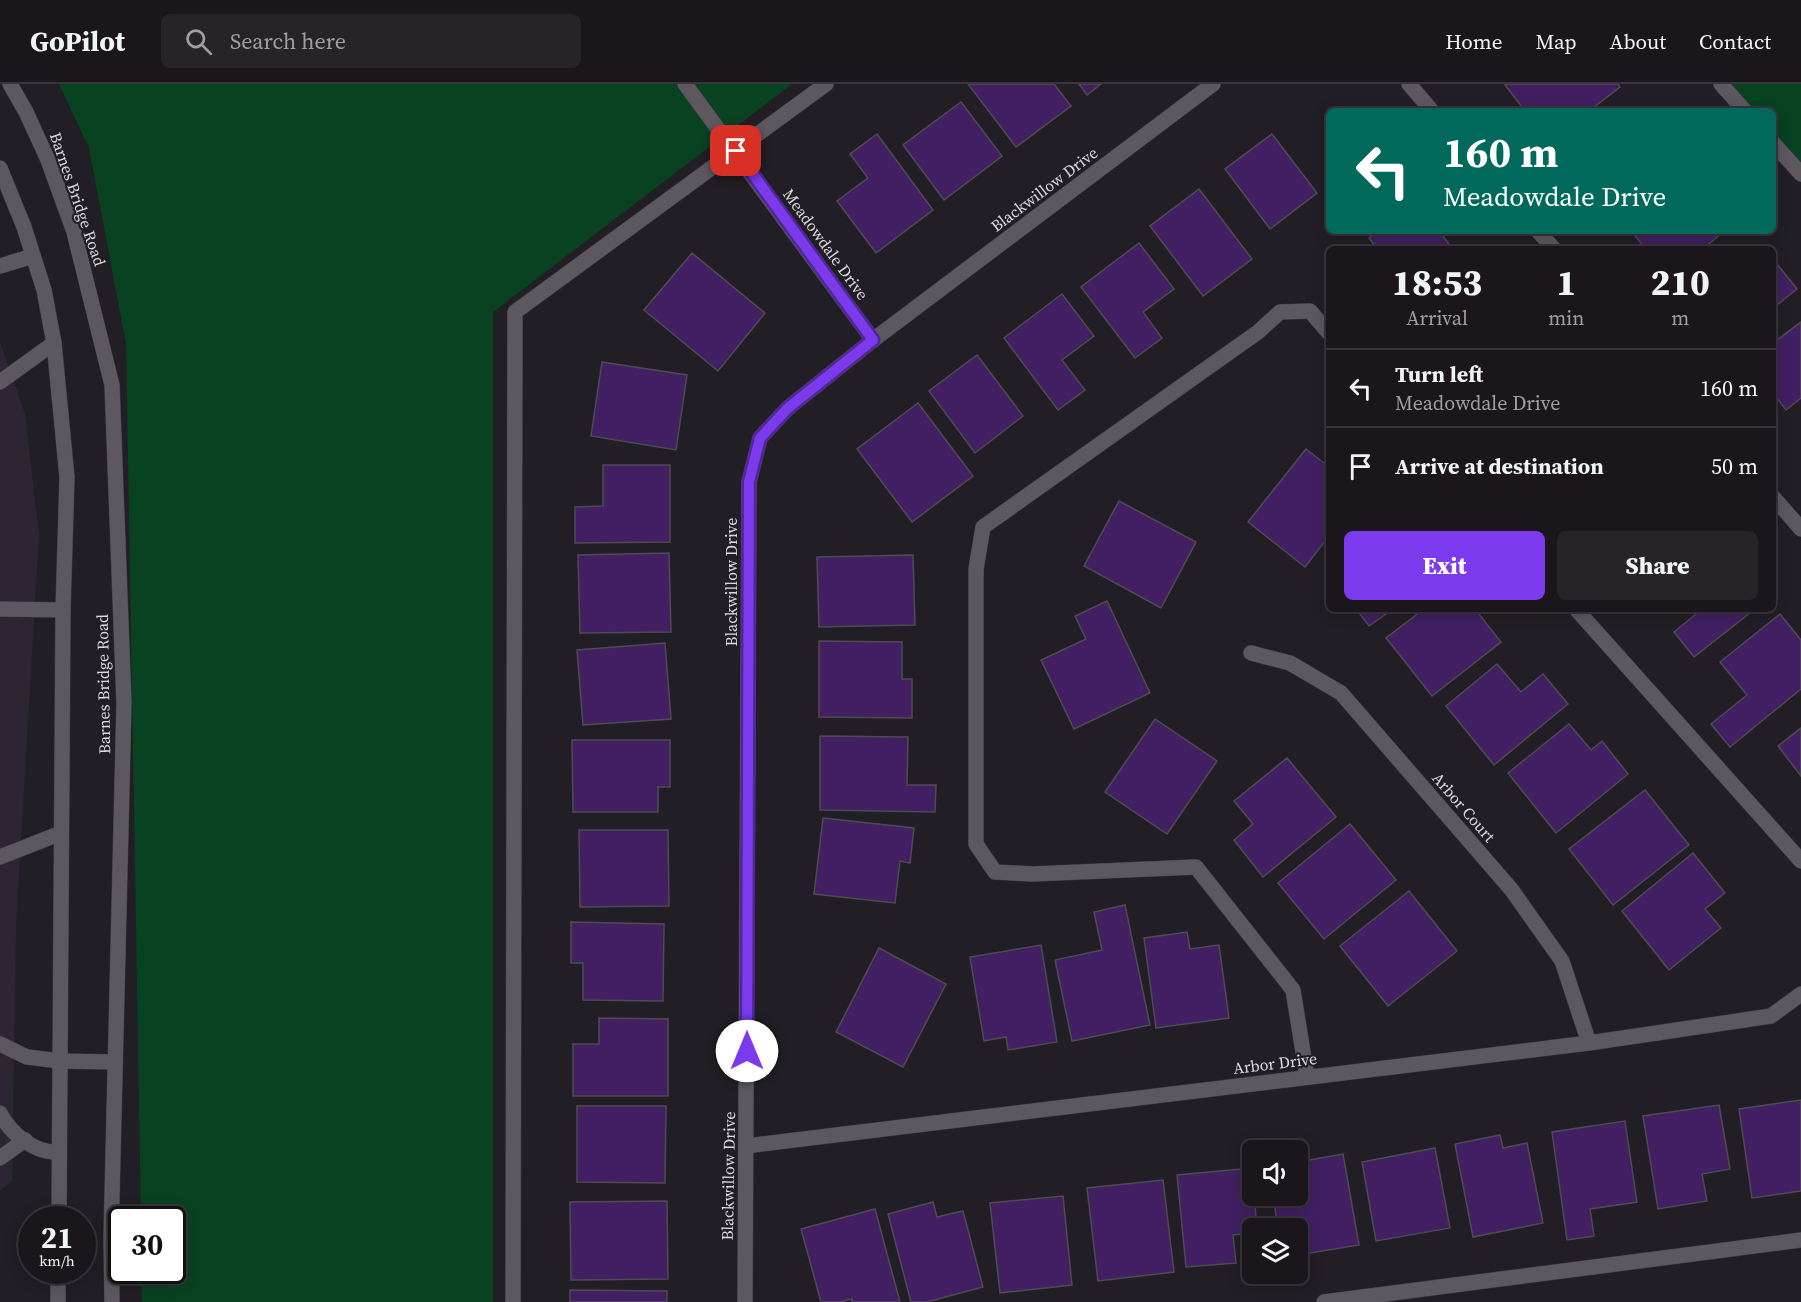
<!DOCTYPE html>
<style>
body{margin:0;font-family:"Source Serif 4",serif;background:#272329;color:#f1f3f6;height:100vh;display:flex;flex-direction:column;font-size:22px;white-space:nowrap}
*{box-sizing:border-box;margin:0}
p{font-size:20px;color:#9f9fa3}
.icon{flex:none;width:33px;height:33px;fill:none;stroke:currentColor;stroke-width:2;stroke-linecap:round;stroke-linejoin:round}
.map{position:relative;flex:1;overflow:hidden}
.side{position:absolute;left:1326px;top:162px;width:450px;height:366px;display:flex;flex-direction:column;background:#1a161c;border-radius:9px;box-shadow:0 3px 15px #0003,0 0 0 2px #38353b}
.side>*{flex:none}
.banner{position:absolute;left:1326px;top:24px;width:450px;height:126px;border-radius:9px;box-shadow:0 3px 15px #0003,0 0 0 2px #38353b;background:#00695c;color:#fff;overflow:hidden}
.tools{position:absolute;left:1242px;top:1056px;display:grid;gap:12px}
.tools a{display:grid;place-items:center;width:66px;height:66px;border-radius:9px;background:#1a161c;box-shadow:0 3px 15px #0003,0 0 0 2px #38353b;font-size:30px}
.speed{position:absolute;left:18px;top:1122px;display:flex;gap:12px;font-size:30px;font-weight:700;text-align:center}
.speed>*{display:grid;place-content:center;width:78px;height:78px;border-radius:50%;background:#1a161c;box-shadow:0 3px 15px #0003,0 0 0 2px #38353b;line-height:1}
.speed small{font-size:15px;font-weight:400}
.speed .limit{border:3px solid #111;border-radius:9px;background:#fff;color:#111}
.pin{position:absolute;display:grid;place-items:center;width:51px;height:51px;color:#fff;margin:-26px;border-radius:12px;box-shadow:0 3px 9px #0006}
.me{position:absolute;width:66px;margin:-33px;rotate:0deg;stroke-linejoin:round;filter:drop-shadow(0 0 4px #0008)}
.turn{display:flex;align-items:center;gap:21px;height:126px;padding:0 18px;font-size:27px}
.turn .icon{width:78px;height:78px;stroke-width:2.5}
.turn b{display:block;font-size:42px;line-height:51px}
.eta{display:flex;justify-content:space-evenly;align-items:center;height:102px;text-align:center}
.eta b{font-size:36px;font-weight:800;line-height:42px}
.action{display:flex;gap:12px;margin-top:auto;padding:12px 18px}
.action a{flex:1;height:69px;border-radius:9px;background:#7c3aed;color:#fff;font-size:24px;font-weight:800;line-height:69px;text-align:center}
.action a+a{background:#272329;color:#f1f3f6}
ul{padding:0;list-style:none}
li{display:flex;align-items:center;gap:18px;height:78px;padding:0 18px;border-top:2px solid #38353b}
li div{flex:1}
li b{display:block;font-size:22px}
li em{font-style:normal}
header{display:flex;align-items:center;gap:36px;box-sizing:border-box;height:84px;padding:0 30px;background:#1a161c;border-bottom:2px solid #38353b}
header strong{font-size:28px}
nav{display:flex;gap:33px;margin-inline-start:auto;font-size:21px}
.search{width:420px;height:54px;background:#272329;display:flex;align-items:center;gap:15px;box-sizing:border-box;padding:0 21px;border-radius:9px;color:#9f9fa3;font-size:22px}
.map>svg:first-child{display:block}
.built{fill:#2d2632}
.green{fill:#084221}
.building{fill:#411f62;stroke:#4e4b53;stroke-width:1.5}
.lines{fill:none;stroke-linecap:round;stroke-linejoin:round}
.lane-casing{stroke:#3d3a40;stroke-width:16}
.street-casing{stroke:#3d3a40;stroke-width:16}
.secondary-casing{stroke:#3d3a40;stroke-width:16}
.lane{stroke:#5d5860;stroke-width:15}
.street{stroke:#5d5860;stroke-width:15}
.secondary{stroke:#5d5860;stroke-width:15}
.route-casing{stroke:#51269a;stroke-width:15}
.route{stroke:#7c3aed;stroke-width:10}
.labels{text-anchor:middle;stroke-width:4.5;stroke-linejoin:round;paint-order:stroke}
.street-label{font-size:16px;fill:#dddadf;stroke:#221e25}
</style>
<header>
<strong>GoPilot</strong>
<div class="search"><svg class="icon" aria-label="search" viewBox="0 0 24 24"><circle cx="10" cy="10" r="6"/><path d="M15 15l6 6"/></svg>Search here</div>
<nav><a>Home</a><a>Map</a><a>About</a><a>Contact</a></nav>
</header>
<div class="map">
<svg width="1801" height="1218" viewBox="0 0 1801 1218">
<rect width="100%" height="100%" fill="#221e25"/>
<!-- built -->
<polygon class="built" points="0,258 25,330 39,451 16,842 12,1098 0,1106"/>
<!-- green -->
<g class="green">
<polygon points="59,0 792,0 493,228 493,1218 142,1218 141,1187 172,1186 172,1136 141,1135 126,260 89,64"/>
<polygon points="1730,0 1801,0 1801,81 1773,49 1773,27 1754,27"/>
</g>
<!-- building -->
<g class="building">
<polygon points="968,0 1054,0 1071,22 1016,63"/>
<polygon points="1079,0 1101,0 1087,11"/>
<polygon points="1507,0 1618,0 1620,3 1589,27 1525,27 1505,1"/>
<polygon points="961,18 1002,72 944,116 903,61"/>
<polygon points="877,50 933,126 876,169 837,117 868,94 850,70"/>
<polygon points="1272,50 1317,109 1270,145 1225,85"/>
<polygon points="1199,105 1252,175 1203,212 1150,142"/>
<polygon points="1377,147 1439,147 1453,165 1377,165 1369,154"/>
<polygon points="1631,147 1724,147 1703,165 1646,165"/>
<polygon points="1139,159 1174,205 1143,228 1162,254 1135,274 1081,203"/>
<polygon points="692,169 765,229 718,287 644,226"/>
<polygon points="1773,175 1797,205 1773,224"/>
<polygon points="1062,210 1094,252 1062,276 1085,306 1058,326 1004,254"/>
<polygon points="1801,238 1801,314 1786,326 1773,309 1773,259"/>
<polygon points="977,271 1023,332 975,369 929,307"/>
<polygon points="602,278 687,291 676,366 591,352"/>
<polygon points="918,319 973,392 912,438 857,365"/>
<polygon points="1306,365 1329,383 1329,452 1305,483 1248,438"/>
<polygon points="603,381 670,381 670,458 575,459 575,423 603,422"/>
<polygon points="1119,417 1196,458 1161,524 1084,482"/>
<polygon points="669,469 671,548 580,549 578,471"/>
<polygon points="913,471 915,541 819,543 817,473"/>
<polygon points="1107,517 1150,609 1074,645 1041,576 1086,555 1075,532"/>
<polygon points="1356,525 1393,525 1369,542"/>
<polygon points="1424,525 1475,525 1501,558 1432,612 1386,554"/>
<polygon points="1692,525 1755,525 1694,573 1674,548 1696,530"/>
<polygon points="1780,530 1801,556 1801,605 1730,663 1711,640 1747,611 1720,578"/>
<polygon points="819,557 902,558 902,595 912,595 912,634 819,633"/>
<polygon points="665,559 671,635 583,641 577,566"/>
<polygon points="1497,580 1521,608 1543,590 1568,620 1494,681 1446,622"/>
<polygon points="1155,635 1217,677 1167,750 1105,708"/>
<polygon points="1569,640 1591,666 1602,657 1628,690 1556,749 1508,689"/>
<polygon points="1801,644 1801,692 1778,662"/>
<polygon points="820,652 908,653 907,701 936,701 935,728 820,726"/>
<polygon points="572,656 670,656 670,703 658,703 658,728 573,728"/>
<polygon points="1287,674 1336,733 1263,793 1234,756 1253,740 1234,717"/>
<polygon points="1645,706 1689,761 1613,821 1569,765"/>
<polygon points="823,734 914,744 910,779 900,777 895,819 814,810"/>
<polygon points="1350,740 1396,796 1324,855 1278,799"/>
<polygon points="579,746 668,746 669,822 580,823"/>
<polygon points="1693,769 1725,809 1705,825 1721,844 1669,886 1622,827"/>
<polygon points="1409,807 1457,867 1388,922 1340,862"/>
<polygon points="1125,821 1150,941 1072,957 1055,876 1102,866 1094,828"/>
<polygon points="571,838 664,840 663,917 583,916 583,879 571,879"/>
<polygon points="1187,848 1190,865 1219,861 1229,934 1156,944 1144,854"/>
<polygon points="1041,861 1057,958 1008,966 1006,953 984,957 970,873"/>
<polygon points="879,864 946,900 903,983 836,948"/>
<polygon points="599,934 668,935 668,1012 573,1012 573,960 599,960"/>
<polygon points="1801,1016 1801,1107 1752,1114 1739,1025"/>
<polygon points="1719,1021 1730,1085 1702,1090 1707,1117 1658,1125 1643,1032"/>
<polygon points="577,1022 666,1022 665,1099 577,1098"/>
<polygon points="1625,1037 1637,1118 1590,1125 1594,1152 1567,1156 1552,1048"/>
<polygon points="1500,1051 1503,1064 1527,1059 1543,1139 1473,1153 1455,1060"/>
<polygon points="1435,1064 1450,1144 1376,1157 1362,1078"/>
<polygon points="1343,1070 1359,1161 1298,1171 1298,1144 1278,1144 1273,1112 1298,1112 1298,1078"/>
<polygon points="1252,1084 1252,1112 1254,1112 1257,1144 1252,1144 1252,1149 1233,1151 1236,1179 1186,1183 1177,1091"/>
<polygon points="1163,1096 1174,1188 1098,1197 1087,1104"/>
<polygon points="1063,1112 1072,1201 1000,1209 990,1119"/>
<polygon points="667,1117 668,1195 571,1196 570,1118"/>
<polygon points="933,1118 937,1133 963,1127 983,1203 927,1218 911,1218 888,1130"/>
<polygon points="875,1125 900,1218 852,1218 852,1215 840,1218 821,1218 801,1145"/>
<polygon points="570,1206 667,1207 667,1218 570,1218"/>
</g>
<g class="lines">
<defs>
<g id="lane">
<polyline points="1721,0 1745,27"/>
<polyline points="1773,59 1801,90"/>
<polyline points="0,182 33,172"/>
<polyline points="0,298 54,259"/>
<polyline points="0,525 63,526"/>
<polyline points="1576,525 1801,777"/>
<polyline points="0,773 61,749"/>
<polyline points="0,960 27,973 60,977"/>
<polyline points="1307,993 1293,906 1196,783 1032,790 995,788 976,760 976,485 983,443 1258,248 1280,228 1310,227 1329,249"/>
<path d="M0,1029c10,20 35,41 59,39"/>
<polyline points="0,1074 25,1056"/>
<polyline points="513,1218 515,228 826,0"/>
<polyline points="1324,1218 1801,1156"/>
</g>
<g id="street">
<polyline points="685,0 873,256"/>
<polyline points="1409,0 1432,27"/>
<polyline points="1538,147 1554,165"/>
<polyline points="1773,413 1801,445"/>
<polyline points="1251,569 1290,579 1341,609 1511,805 1562,877 1589,959"/>
<polyline points="746,1062 1589,959 1771,932 1801,910"/>
<polyline points="745,1218 749,398 760,354 788,324 873,256 1213,0"/>
</g>
<g id="secondary">
<polyline points="10,0 26,28 48,76 74,148 112,301 124,619 111,1154 112,1218"/>
<polyline points="0,84 24,143 44,206 54,259 67,393 63,526 59,1136"/>
<polyline points="60,977 115,978"/>
<polyline points="58,1218 58,1186"/>
</g>
</defs>
<!-- lane casing -->
<use href="#lane" class="lane-casing"/>
<!-- street casing -->
<use href="#street" class="street-casing"/>
<!-- secondary casing -->
<use href="#secondary" class="secondary-casing"/>
<!-- lane -->
<use href="#lane" class="lane"/>
<!-- street -->
<use href="#street" class="street"/>
<!-- secondary -->
<use href="#secondary" class="secondary"/>
</g>
<g class="lines">
<defs>
<polyline id="route" points="736,67 873,256 788,324 760,354 749,398 747,967"/>
</defs>
<!-- route casing -->
<use href="#route" class="route-casing"/>
<!-- route -->
<use href="#route" class="route"/>
</g>
<g class="labels">
<!-- street labels -->
<g class="street-label">
<text transform="translate(1044 105) rotate(-37)" y="6">Blackwillow Drive</text>
<text transform="translate(78 115) rotate(71)" y="6">Barnes Bridge Road</text>
<text transform="translate(826 160) rotate(54)" y="6">Meadowdale Drive</text>
<text transform="translate(731 498) rotate(-90)" y="6">Blackwillow Drive</text>
<text transform="translate(103 600) rotate(-91)" y="6">Barnes Bridge Road</text>
<text transform="translate(1464 723) rotate(49)" y="6">Arbor Court</text>
<text transform="translate(1275 979) rotate(-7)" y="6">Arbor Drive</text>
<text transform="translate(728 1092) rotate(-89)" y="6">Blackwillow Drive</text>
</g>
</g>
</svg>
<div class="tools">
<a><svg class="icon" aria-label="sound" viewBox="0 0 24 24"><path d="M4 9h4l5-4v14l-5-4H4zM17 9q2 3 0 6"/></svg></a>
<a><svg class="icon" aria-label="layers" viewBox="0 0 24 24"><path d="M12 4l9 5-9 5-9-5zM3 14l9 5 9-5"/></svg></a>
</div>
<div class="speed"><div>21<small>km/h</small></div><div class="limit">30</div></div>
<div class="pin" style="left:736px;top:67px;background:#d93025"><svg class="icon" aria-label="arrive" viewBox="0 0 24 24"><path d="M6 21V4h12l-3 4 3 4H6"/></svg></div>
<svg class="me" style="left:747px;top:967px" viewBox="-20 -20 40 40"><circle r="19" fill="#fff"/><path d="M0-13L10 11 0 6-10 11z" fill="#7c3aed"/></svg>
<div class="banner">
<div class="turn"><svg class="icon" aria-label="left" viewBox="0 0 24 24"><path d="M17 20v-9H6M10 6l-5 5 5 5"/></svg><div><b>160 m</b>Meadowdale Drive</div></div>
</div>
<section class="side">
<div class="eta">
<div><b>18:53</b><p>Arrival</p></div>
<div><b>1</b><p>min</p></div>
<div><b>210</b><p>m</p></div>
</div>
<ul>
<li><svg class="icon" aria-label="left" viewBox="0 0 24 24"><path d="M17 20v-9H6M10 6l-5 5 5 5"/></svg><div><b>Turn left</b><p>Meadowdale Drive</p></div><em>160 m</em></li>
<li><svg class="icon" aria-label="arrive" viewBox="0 0 24 24"><path d="M6 21V4h12l-3 4 3 4H6"/></svg><div><b>Arrive at destination</b></div><em>50 m</em></li>
</ul>
<div class="action"><a>Exit</a><a>Share</a></div>
</section>
</div>
